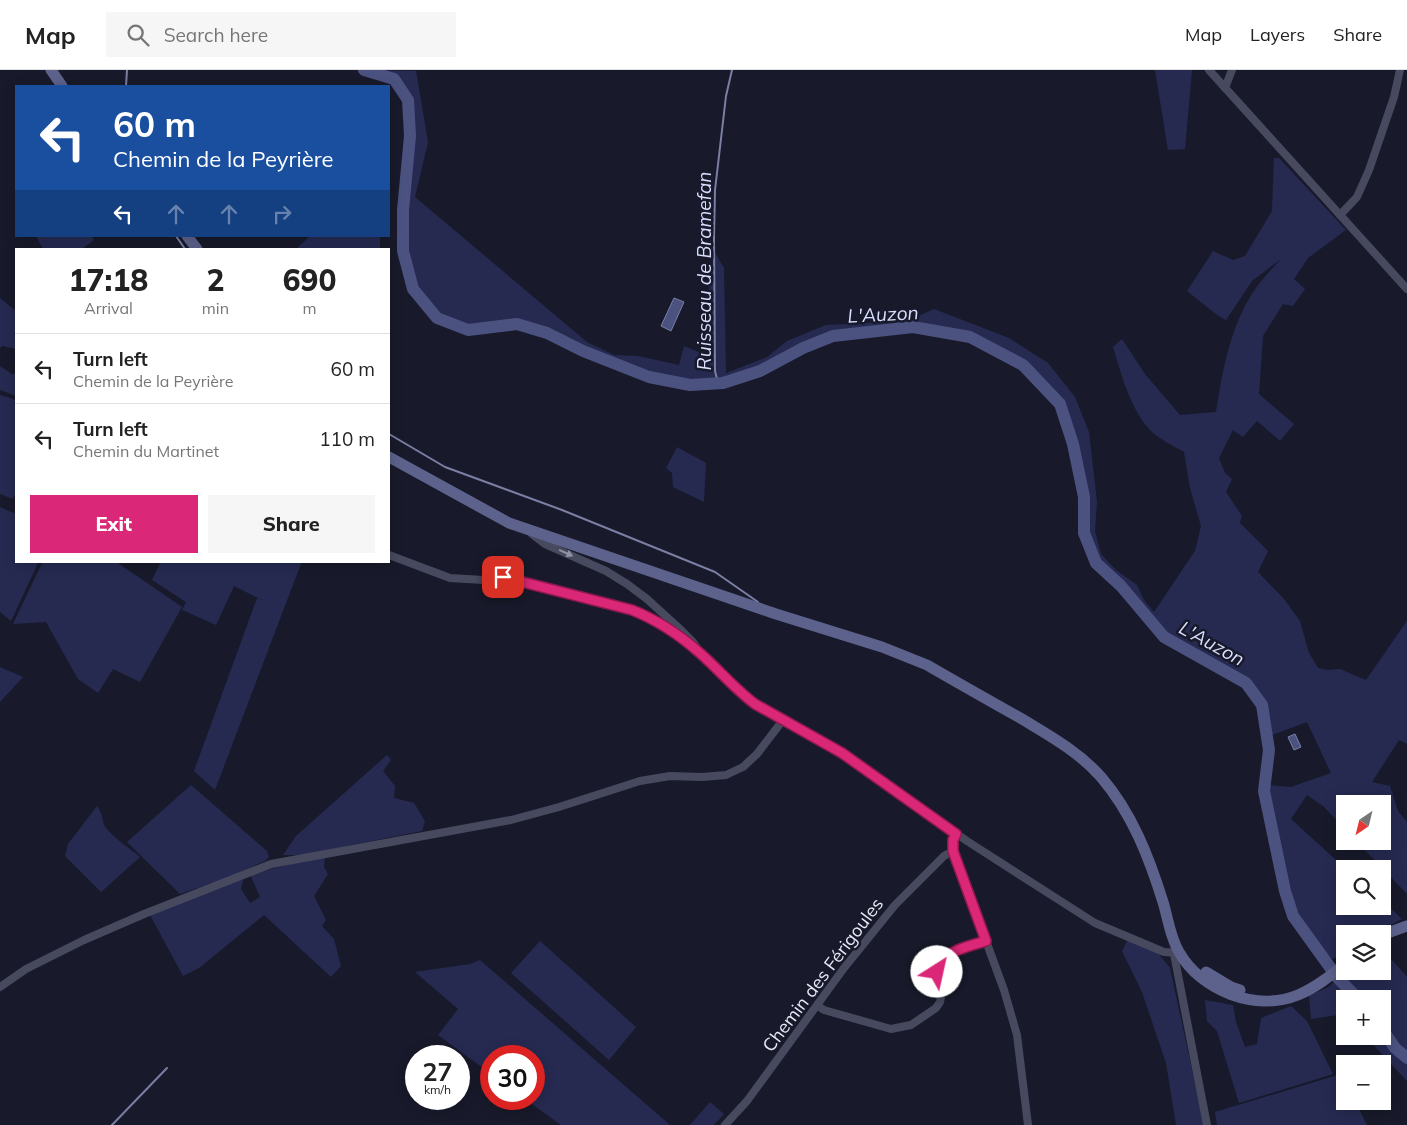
<!DOCTYPE html>
<meta charset="utf-8">
<style>
body{margin:0;font-family:Mulish,sans-serif;background:#f6f6f6;color:#222;height:100vh;display:flex;flex-direction:column;font-size:19px;white-space:nowrap}
*{box-sizing:border-box;margin:0}
p{font-size:16px;color:#767676}
.icon{flex:none;width:28px;height:28px;fill:none;stroke:currentColor;stroke-width:2;stroke-linecap:round;stroke-linejoin:round}
.map{position:relative;flex:1;overflow:hidden}
.details{position:absolute;left:15px;top:178px;width:375px;height:315px;display:flex;flex-direction:column;background:#fff;border-radius:0px;box-shadow:0 2px 12px #0003}
.details>*{flex:none}
.banner{position:absolute;left:15px;top:15px;width:375px;height:152px;border-radius:0px;box-shadow:0 2px 12px #0003;background:#1a4fa0;color:#fff;overflow:hidden}
.needle{width:32px;rotate:215deg}
.buttons{position:absolute;left:1336px;top:725px;display:grid;gap:10px}
.buttons a{display:grid;place-items:center;width:55px;height:55px;border-radius:0px;background:#fff;box-shadow:0 2px 12px #0003;font-size:25px}
.speed{position:absolute;left:405px;top:975px;display:flex;gap:10px;font-size:25px;font-weight:700;text-align:center}
.speed>*{display:grid;place-content:center;width:65px;height:65px;border-radius:50%;background:#fff;box-shadow:0 2px 12px #0003;line-height:1}
.speed small{font-size:12px;font-weight:400}
.speed .limit{border:8px solid #d22;background:#fff;color:#111}
.pin{position:absolute;display:grid;place-items:center;width:42px;height:42px;color:#fff;margin:-21px;border-radius:10px;box-shadow:0 2px 8px #0006}
.me{position:absolute;width:55px;margin:-28px;rotate:35deg;stroke-linejoin:round;filter:drop-shadow(0 0 4px #0008)}
.turn{display:flex;align-items:center;gap:18px;height:105px;padding:0 15px;font-size:22px}
.turn .icon{width:65px;height:65px;stroke-width:2.5}
.turn b{display:block;font-size:35px;line-height:42px}
.lanes{display:flex;align-items:center;height:48px;padding:0 15px;background:#0003;justify-content:center;gap:25px;direction:ltr}
.lanes .off{opacity:.35}
.eta{display:flex;justify-content:space-evenly;align-items:center;height:85px;text-align:center}
.eta b{font-size:30px;font-weight:800;line-height:35px}
.primary-button{display:flex;gap:10px;margin-top:auto;padding:10px 15px}
.primary-button a{flex:1;height:58px;border-radius:0px;background:#db2777;color:#fff;font-size:20px;font-weight:800;line-height:58px;text-align:center}
.primary-button a+a{background:#f6f6f6;color:#222}
ul{padding:0;list-style:none}
li{display:flex;align-items:center;gap:15px;height:70px;padding:0 15px;border-top:1px solid #e0e0e0}
li div{flex:1}
li b{display:block;font-size:19px}
li em{font-style:normal}
header{display:flex;align-items:center;gap:30px;box-sizing:border-box;height:70px;padding:0 25px;background:#fff;border-bottom:1px solid #e0e0e0}
header strong{font-size:24px}
nav{display:flex;gap:28px;margin-inline-start:auto;font-size:18px}
.search{width:350px;height:45px;background:#f6f6f6;display:flex;align-items:center;gap:12px;box-sizing:border-box;padding:0 18px;border-radius:0px;color:#767676;font-size:19px}
.map>svg:first-child{display:block}
.green{fill:#262a51}
.water{fill:#4c5280;stroke:#7a7fa3}
.lines{fill:none;stroke-linecap:round;stroke-linejoin:round}
.stream{stroke:#7a7fa3;stroke-width:2}
.river{stroke:#4c5280;stroke-width:12}
.minor{stroke:#474a5e;stroke-width:8}
.secondary{stroke:#5d628c;stroke-width:11}
.oneway{fill:#8f92a2}
.route-casing{stroke:#8e194d;stroke-width:12}
.route{stroke:#db2777;stroke-width:9}
.labels{text-anchor:middle;stroke-width:5;stroke-linejoin:round;paint-order:stroke}
.street-label{font-size:18px;fill:#e7e9f6;stroke:#181a2b}
.water-label{font-size:19px;font-style:italic;fill:#d9dffe;stroke:#181a2b}
</style>
<header>
<strong>Map</strong>
<div class="search"><svg class="icon" aria-label="search" viewBox="0 0 24 24"><circle cx="10" cy="10" r="6"/><path d="M15 15l6 6"/></svg>Search here</div>
<nav><a>Map</a><a>Layers</a><a>Share</a></nav>
</header>
<div class="map">
<svg width="1407" height="1055" viewBox="0 0 1407 1055">
<rect width="100%" height="100%" fill="#181a2b"/>
<!-- green -->
<g class="green">
<path d="M371,0l45,1 12,71 -13,55 172,145 27,13 24,1 41,9 5,-19 17,7 13,-102 10,17 2,105 41,-16 20,-16 39,-16 81,-4 27,-12 75,29 39,25 27,34 14,35 8,70 -2,29 6,23 15,16 21,15 7,15 10,12 41,-61 6,-25 -11,-38 -6,-36c-9,-5 -19,-10 -27,-16 -25,-19 -35,-60 -44,-89l9,-8 23,35 35,41 36,-3c7,-44 15,-90 42,-127 7,-9 15,-17 23,-26l-29,22 -26,39 -9,-5 -30,-24 26,-40 20,9 12,-4 27,-45 2,-53h5l67,72 -38,28 -14,21 11,10 -12,17 -10,-2 -20,32 -4,58 35,30 -14,17 -23,-20 -14,16 -10,-7 -14,28 6,15 7,6 -6,13 16,24 -2,7 28,28 -10,21 26,27 16,22 9,32 9,15 10,2 12,-1 26,11 41,-59v123l-8,-4 -27,42 18,4 8,25 9,11v72l-51,-53h26v-37h-37v25l-22,-23 -16,-11 -16,24 55,50h-1v37h37l1,-5 19,18 -28,15h-29v19l-15,7 -32,-46 -13,-39 -18,-85 1,-5 23,2 40,-14 -24,-51 -35,13 -6,-33 -18,-21 -84,-46 -41,-50 -25,-25 -10,-27 -2,-38 -12,-53 -12,-39 -38,-41 -54,-28 -57,-9 -81,8 -29,12 -44,23 -37,13h-33l-40,-6 -66,-27 -34,-17 -31,-10 -48,5 -31,-11 -23,-28 -11,-36 -1,-41 7,-75 -2,-35 -14,-23z"/>
<polygon points="1155,0 1192,0 1185,79 1168,80"/>
<polygon points="36,166 92,166 94,170 82,179 43,179"/>
<polygon points="310,166 380,166 380,179 296,179"/>
<polygon points="0,228 16,241 16,279 2,276 0,278"/>
<polygon points="0,296 12,304 16,304 16,326 0,320"/>
<polygon points="0,325 16,330 16,422 13,429 0,424"/>
<polygon points="677,377 706,393 704,432 673,417 672,403 666,398"/>
<polygon points="0,437 16,444 16,491 39,491 11,551 0,542"/>
<polygon points="43,491 115,491 182,537 140,612 113,599 98,623 78,609 46,552 13,554"/>
<polygon points="161,491 302,491 215,720 194,701 257,528 266,532 234,516 216,555 182,540 186,532 152,510"/>
<polygon points="0,597 23,607 0,632"/>
<polygon points="387,685 391,690 383,701 395,716 394,728 414,733 425,751 422,761 301,785 283,785 296,766"/>
<polygon points="191,715 267,781 269,787 265,791 224,809 180,824 127,772"/>
<path d="M97,736c7,9 4,15 9,22 9,11 23,20 34,29l-39,35 -36,-36 3,-12z"/>
<polygon points="325,786 324,797 328,804 314,826 326,850 322,856 334,869 341,896 331,907 264,845 199,898 183,906 150,845 244,808 241,819 250,833 260,827 250,804"/>
<polygon points="1128,870 1158,883 1170,898 1204,1055 1176,1055 1166,993 1142,922 1122,881"/>
<polygon points="540,871 636,957 609,990 511,903"/>
<polygon points="1383,880 1407,907 1407,1011 1365,966 1382,966 1382,929 1345,929 1345,944 1311,949 1309,925 1327,918 1348,901 1382,901"/>
<polygon points="480,890 670,1055 561,1055 525,1029 534,1029 534,986 491,986 491,1004 438,965 458,939 415,902 470,894"/>
<polygon points="1205,930 1233,935 1236,952 1245,977 1257,974 1261,948 1291,936 1307,951 1333,1004 1239,1033 1217,961 1207,951"/>
<polygon points="1341,1004 1345,1013 1345,1031 1355,1031 1367,1055 1217,1055 1215,1042"/>
<polygon points="710,1032 724,1044 714,1055 690,1055"/>
</g>
<!-- water -->
<g class="water">
<polygon points="674,228 684,232 671,261 661,256"/>
<polygon points="1295,664 1301,677 1294,680 1288,667"/>
</g>
<g class="lines">
<!-- stream -->
<g class="stream">
<polyline points="126,16 127,0"/>
<polyline points="176,166 185,179"/>
<polyline points="718,313 715,301 714,168 715,120 726,26 732,0"/>
<polyline points="389,364 445,397 562,440 715,502 758,532"/>
<polyline points="112,1055 167,998"/>
</g>
<!-- river -->
<g class="river">
<polyline points="364,0 394,9 408,30 410,66 403,140 403,181 413,219 437,248 468,260 517,254 547,263 583,281 649,307 690,315 723,313 760,301 803,278 833,266 913,257 970,267 1023,295 1060,334 1073,374 1084,427 1084,463 1096,493 1121,516 1164,567 1246,613 1262,635 1269,680 1264,721 1285,821 1293,846 1337,907 1358,929"/>
<polyline points="1382,959 1395,978 1407,988"/>
</g>
<!-- minor -->
<g class="minor">
<polyline points="1209,0 1407,219"/>
<polyline points="1225,18 1232,0"/>
<polyline points="1340,145 1357,127 1369,100 1394,27 1400,0"/>
<polyline points="532,464 545,474 606,501 627,514 647,529 681,560 693,572 701,584 741,624 768,642 842,683 967,771 1095,853 1164,882 1179,883"/>
<polyline points="389,485 450,508 484,510 503,507 632,540 660,553 693,577"/>
<polyline points="956,764 953,771 953,781 1004,920 1017,965 1028,1055"/>
<polyline points="1174,884 1207,1055"/>
<polyline points="0,917 26,899 84,870 144,844 271,794 511,750 559,737 640,711 670,706 702,707 726,705 743,697 757,684 783,650"/>
<path d="M818,936l6,4 67,19 20,-4 25,-17 4,-6 1,-5 -5,-30c11,-16 32,-21 50,-26"/>
<polyline points="725,1055 747,1031 844,898 895,835 944,786 953,781"/>
</g>
<!-- secondary -->
<g class="secondary">
<polyline points="51,0 62,16"/>
<polyline points="187,166 197,179"/>
<path d="M389,387l120,66 267,91 106,33 45,18c31,18 63,36 95,54 28,17 57,33 79,58 31,36 48,80 62,125 5,16 7,35 16,50 22,39 77,60 119,43 17,-7 32,-19 47,-31"/>
<polyline points="1382,865 1407,856"/>
<polyline points="1206,902 1231,917 1240,920"/>
</g>
</g>
<!-- one-way arrows -->
<defs><path id="oneway-solid" d="M-6-.8H1V-3.2L6.5 0L1 3.2V.8H-6Z" transform="scale(1.25)"/></defs>
<use class="oneway" href="#oneway-solid" transform="translate(566 483) rotate(24)"/>
<g class="lines">
<defs>
<path id="route" d="M503,507l129,33c25,10 49,26 69,44 18,16 34,35 54,50l87,49 114,81 -3,6v11l33,90c-18,5 -39,10 -50,26l1,5"/>
</defs>
<!-- route casing -->
<use href="#route" class="route-casing"/>
<!-- route -->
<use href="#route" class="route"/>
</g>
<g class="labels">
<!-- street labels -->
<g class="street-label">
<text transform="translate(823 905) rotate(-53)" y="6">Chemin des Férigoules</text>
</g>
<!-- water labels -->
<g class="water-label">
<text transform="translate(704 201) rotate(-90)" y="7">Ruisseau de Bramefan</text>
<text transform="translate(883 244) rotate(-3)" y="7">L'Auzon</text>
<text transform="translate(1212 573) rotate(29)" y="7">L'Auzon</text>
</g>
</g>
</svg>
<div class="buttons">
<a><svg class="needle" viewBox="-14 -14 28 28"><path d="M0-13l5 13h-10z" fill="#e53935"/><path d="M0 13l5-13h-10z" fill="#767676"/></svg></a>
<a><svg class="icon" aria-label="search" viewBox="0 0 24 24"><circle cx="10" cy="10" r="6"/><path d="M15 15l6 6"/></svg></a>
<a><svg class="icon" aria-label="layers" viewBox="0 0 24 24"><path d="M12 4l9 5-9 5-9-5zM3 14l9 5 9-5"/></svg></a>
<a>+</a>
<a>−</a>
</div>
<div class="speed"><div>27<small>km/h</small></div><div class="limit">30</div></div>
<div class="pin" style="left:503px;top:507px;background:#d93025"><svg class="icon" aria-label="arrive" viewBox="0 0 24 24"><path d="M6 21V4h12l-3 4 3 4H6"/></svg></div>
<svg class="me" style="left:937px;top:902px" viewBox="-20 -20 40 40"><circle r="19" fill="#fff"/><path d="M0-13L10 11 0 6-10 11z" fill="#db2777"/></svg>
<div class="banner">
<div class="turn"><svg class="icon" aria-label="left" viewBox="0 0 24 24"><path d="M17 20v-9H6M10 6l-5 5 5 5"/></svg><div><b>60 m</b>Chemin de la Peyrière</div></div>
<div class="lanes"><svg class="icon" aria-label="left" viewBox="0 0 24 24"><path d="M17 20v-9H6M10 6l-5 5 5 5"/></svg><svg class="icon off" aria-label="ahead" viewBox="0 0 24 24"><path d="M12 20V5M6 11l6-6 6 6"/></svg><svg class="icon off" aria-label="ahead" viewBox="0 0 24 24"><path d="M12 20V5M6 11l6-6 6 6"/></svg><svg class="icon off" aria-label="right" viewBox="0 0 24 24"><path d="M7 20v-9h11M14 6l5 5-5 5"/></svg></div>
</div>
<section class="details">
<div class="eta">
<div><b>17:18</b><p>Arrival</p></div>
<div><b>2</b><p>min</p></div>
<div><b>690</b><p>m</p></div>
</div>
<ul>
<li><svg class="icon" aria-label="left" viewBox="0 0 24 24"><path d="M17 20v-9H6M10 6l-5 5 5 5"/></svg><div><b>Turn left</b><p>Chemin de la Peyrière</p></div><em>60 m</em></li>
<li><svg class="icon" aria-label="left" viewBox="0 0 24 24"><path d="M17 20v-9H6M10 6l-5 5 5 5"/></svg><div><b>Turn left</b><p>Chemin du Martinet</p></div><em>110 m</em></li>
</ul>
<div class="primary-button"><a>Exit</a><a>Share</a></div>
</section>
</div>
